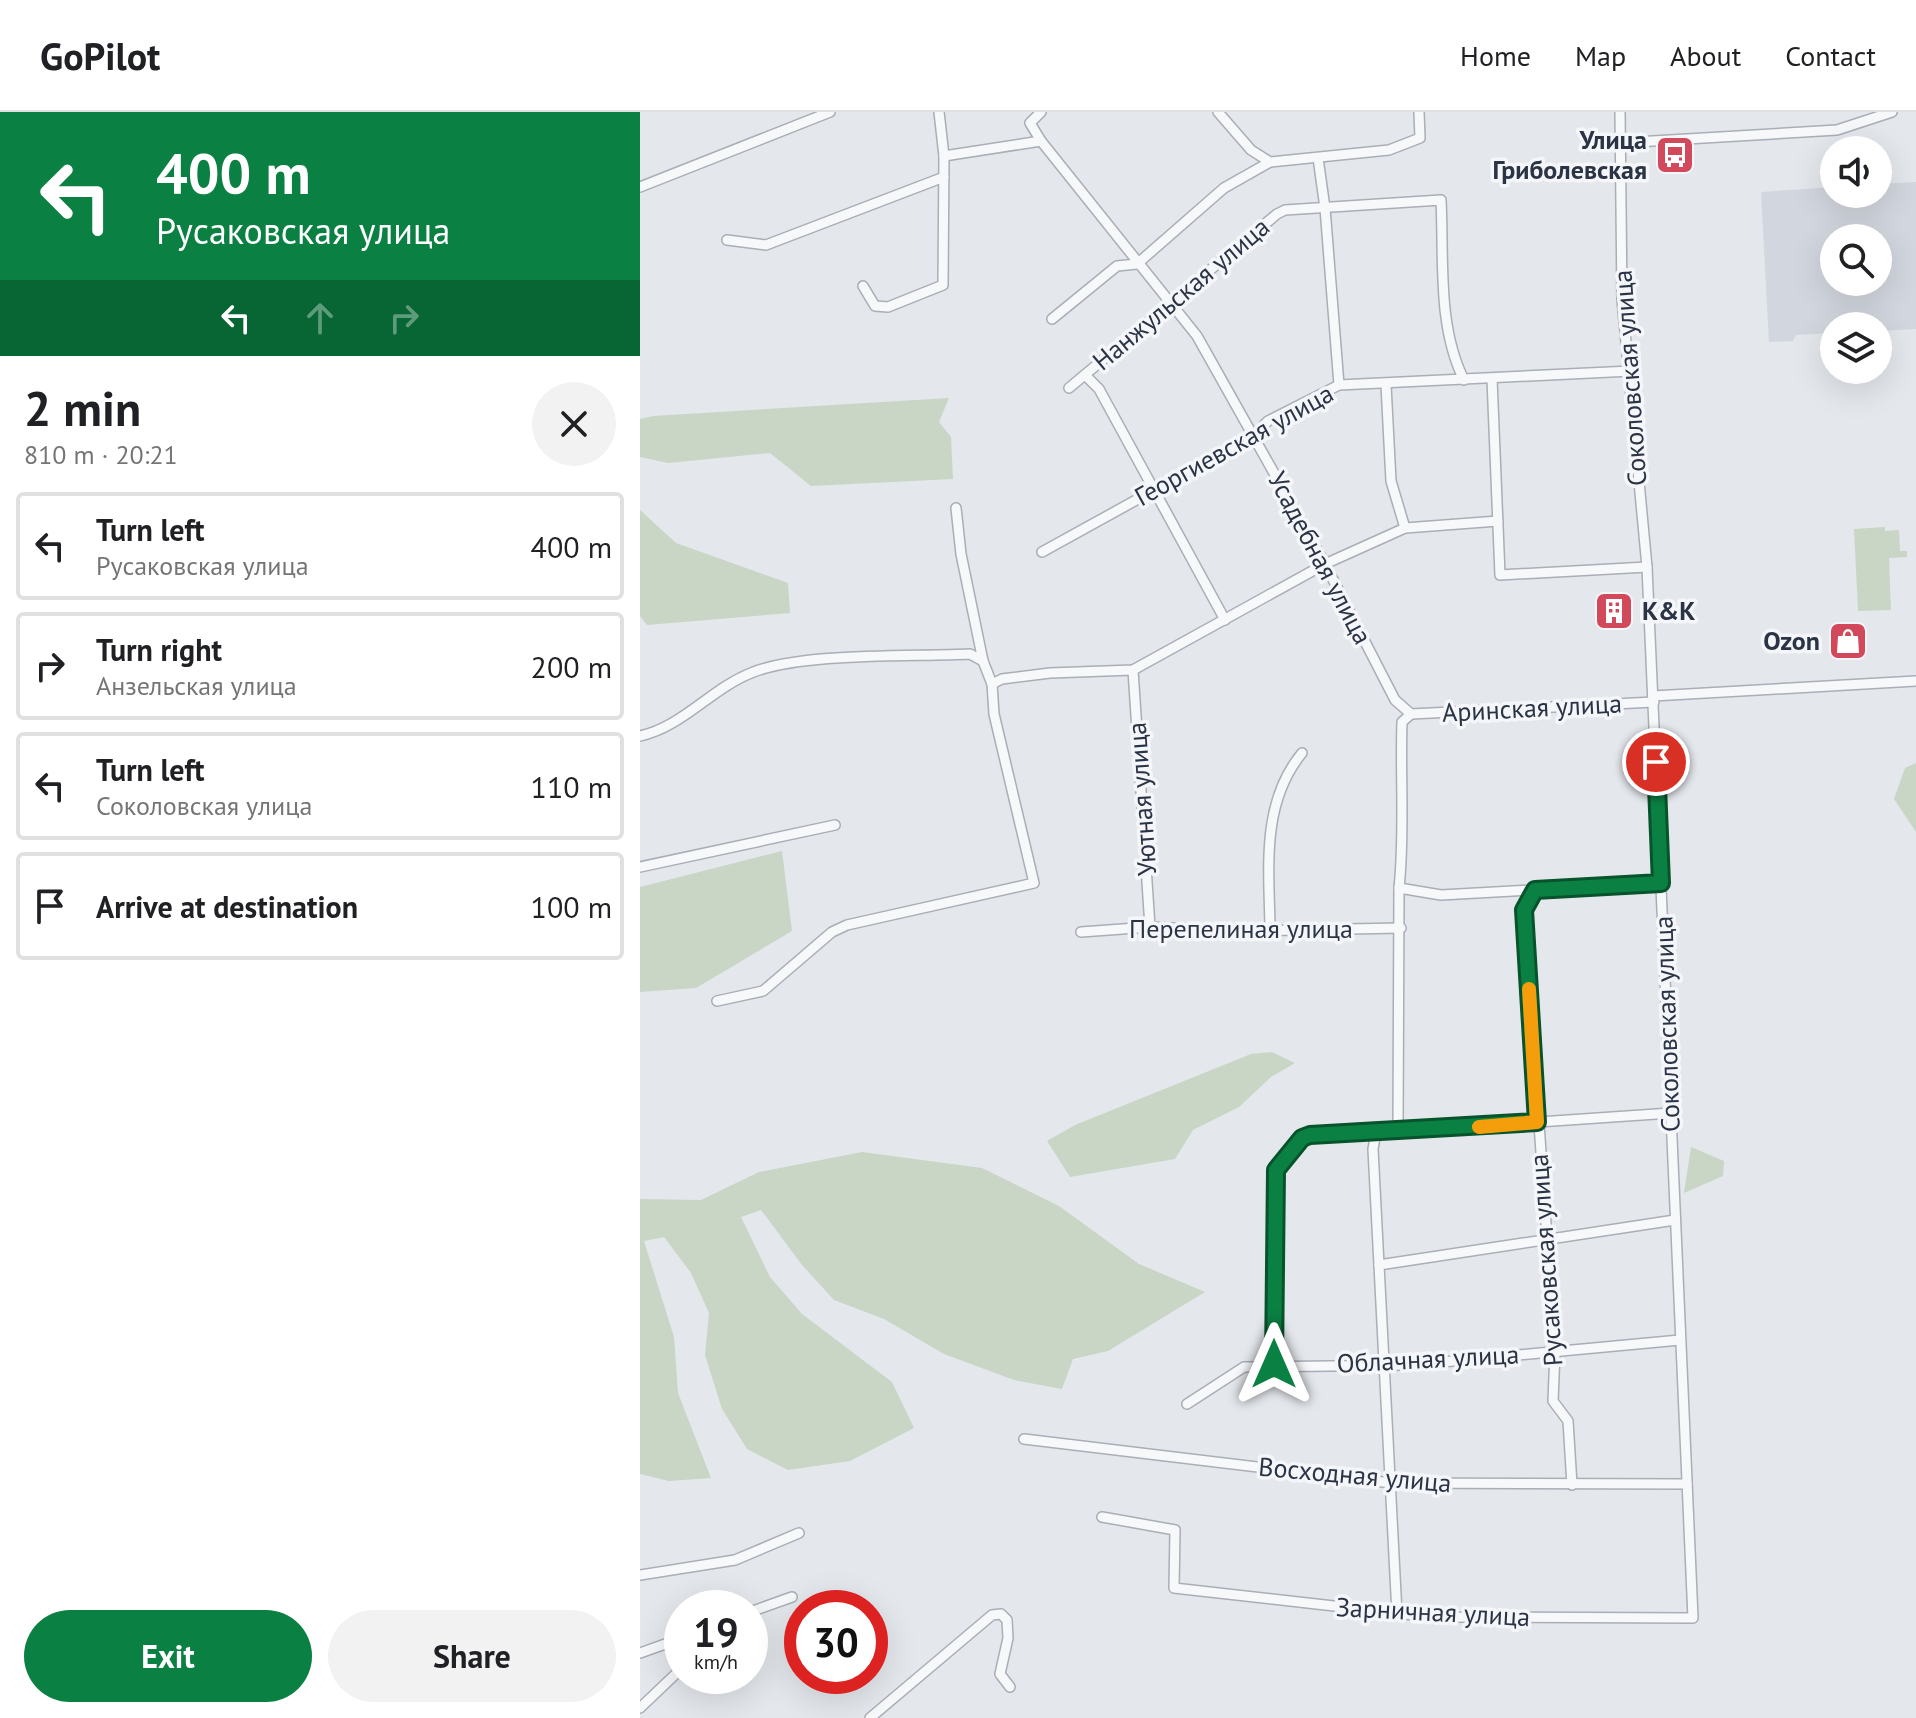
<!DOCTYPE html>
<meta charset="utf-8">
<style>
body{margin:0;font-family:"PT Sans",sans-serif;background:#f2f2f2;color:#202124;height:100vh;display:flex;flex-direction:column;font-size:30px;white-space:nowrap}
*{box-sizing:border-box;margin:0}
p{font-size:26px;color:#757577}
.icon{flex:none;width:44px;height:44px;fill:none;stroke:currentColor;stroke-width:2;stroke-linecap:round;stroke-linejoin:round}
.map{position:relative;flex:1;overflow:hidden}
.details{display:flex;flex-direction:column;background:#fff;width:640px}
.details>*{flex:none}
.banner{background:#0b8043;color:#fff;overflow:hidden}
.fabs{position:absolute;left:1180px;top:24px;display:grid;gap:16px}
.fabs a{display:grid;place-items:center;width:72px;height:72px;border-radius:50%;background:#fff;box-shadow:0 8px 32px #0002;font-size:40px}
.speed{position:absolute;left:24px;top:1478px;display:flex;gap:16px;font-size:40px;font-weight:700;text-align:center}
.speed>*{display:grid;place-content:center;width:104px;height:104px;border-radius:50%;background:#fff;box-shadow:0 8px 32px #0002;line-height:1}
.speed small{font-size:20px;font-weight:400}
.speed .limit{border:12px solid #d22;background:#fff;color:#111}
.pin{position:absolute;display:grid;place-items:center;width:68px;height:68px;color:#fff;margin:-34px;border:4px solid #fff;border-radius:50%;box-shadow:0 2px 8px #0007}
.me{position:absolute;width:88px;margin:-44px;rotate:0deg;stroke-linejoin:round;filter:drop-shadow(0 0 6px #0008)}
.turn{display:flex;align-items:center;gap:28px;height:168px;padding:0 24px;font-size:36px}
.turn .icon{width:104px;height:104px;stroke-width:2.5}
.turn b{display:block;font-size:56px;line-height:68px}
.lanes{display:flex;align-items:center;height:76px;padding:0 24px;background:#0003;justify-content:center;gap:40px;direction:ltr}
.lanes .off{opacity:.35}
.round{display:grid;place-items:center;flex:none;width:84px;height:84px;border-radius:42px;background:#f2f2f2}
.overview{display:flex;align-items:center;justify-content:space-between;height:136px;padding:0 24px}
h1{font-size:48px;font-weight:600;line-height:60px}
.primary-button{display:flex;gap:16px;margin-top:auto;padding:16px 24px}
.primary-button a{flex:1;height:92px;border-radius:48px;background:#0b8043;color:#fff;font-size:32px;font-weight:600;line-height:92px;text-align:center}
.primary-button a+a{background:#f2f2f2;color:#202124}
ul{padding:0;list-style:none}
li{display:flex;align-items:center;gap:24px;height:108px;margin:0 16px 12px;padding:0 8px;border:4px solid #e0e0e0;border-radius:8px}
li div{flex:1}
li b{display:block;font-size:30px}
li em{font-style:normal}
header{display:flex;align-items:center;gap:48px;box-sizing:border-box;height:112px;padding:0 40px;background:#fff;border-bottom:2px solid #e0e0e0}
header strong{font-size:38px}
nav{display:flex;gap:44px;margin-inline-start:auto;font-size:28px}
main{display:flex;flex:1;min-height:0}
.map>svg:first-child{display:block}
.built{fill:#d2d6de;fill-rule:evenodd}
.green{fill:#c9d6c5}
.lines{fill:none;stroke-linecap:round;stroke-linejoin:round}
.minor-casing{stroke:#a9aeb7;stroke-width:12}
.minor{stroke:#f7f8fa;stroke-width:9}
.route-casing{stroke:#07532c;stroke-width:20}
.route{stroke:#0b8043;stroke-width:14}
.slow{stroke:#f59e0b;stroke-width:14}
.labels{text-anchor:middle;stroke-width:7;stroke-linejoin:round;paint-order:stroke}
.poi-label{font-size:26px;font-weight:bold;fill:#2b3445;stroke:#f4f6f9;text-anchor:end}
.street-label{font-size:26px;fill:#2b3445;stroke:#f4f6f9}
</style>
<header>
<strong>GoPilot</strong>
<nav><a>Home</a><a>Map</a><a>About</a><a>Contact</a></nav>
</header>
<main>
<section class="details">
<div class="banner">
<div class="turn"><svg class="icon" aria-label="left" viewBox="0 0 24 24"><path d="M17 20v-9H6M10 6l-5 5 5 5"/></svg><div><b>400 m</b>Русаковская улица</div></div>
<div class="lanes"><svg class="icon" aria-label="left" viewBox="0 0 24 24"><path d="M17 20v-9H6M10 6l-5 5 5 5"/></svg><svg class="icon off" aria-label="ahead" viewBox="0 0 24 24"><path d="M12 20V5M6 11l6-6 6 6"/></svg><svg class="icon off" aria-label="right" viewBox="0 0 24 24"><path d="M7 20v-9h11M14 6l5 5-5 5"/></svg></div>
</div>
<div class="overview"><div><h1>2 min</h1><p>810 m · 20:21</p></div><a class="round"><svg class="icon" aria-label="close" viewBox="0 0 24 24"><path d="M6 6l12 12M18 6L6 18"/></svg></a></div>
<ul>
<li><svg class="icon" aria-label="left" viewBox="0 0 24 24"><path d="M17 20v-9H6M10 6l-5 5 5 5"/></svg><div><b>Turn left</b><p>Русаковская улица</p></div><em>400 m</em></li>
<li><svg class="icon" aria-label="right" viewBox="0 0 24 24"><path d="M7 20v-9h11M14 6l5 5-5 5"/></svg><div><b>Turn right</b><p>Анзельская улица</p></div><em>200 m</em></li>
<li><svg class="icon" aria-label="left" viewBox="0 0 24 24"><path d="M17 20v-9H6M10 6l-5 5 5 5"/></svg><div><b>Turn left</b><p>Соколовская улица</p></div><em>110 m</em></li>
<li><svg class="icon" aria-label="arrive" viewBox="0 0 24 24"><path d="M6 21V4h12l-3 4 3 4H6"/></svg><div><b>Arrive at destination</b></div><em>100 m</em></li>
</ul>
<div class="primary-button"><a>Exit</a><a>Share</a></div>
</section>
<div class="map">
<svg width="1276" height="1606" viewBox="0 0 1276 1606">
<rect width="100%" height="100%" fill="#e4e7ec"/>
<!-- built -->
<path class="built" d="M1276,70v147l-38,2v-5h-44v7l-38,2 -3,6 -24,1 -8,-150 73,-5v7h44v-10zM1194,126h44v44h-44z"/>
<!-- green -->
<g class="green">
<polygon points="309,286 299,310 311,325 313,367 171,374 130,341 28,351 0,345 0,307 13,304"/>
<polygon points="0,398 36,431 148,471 150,501 7,513 0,504"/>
<polygon points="1245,415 1245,419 1259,418 1260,439 1267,439 1267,445 1249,446 1251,498 1218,499 1214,417"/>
<polygon points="1276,651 1276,720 1254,687 1265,656"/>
<polygon points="142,739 152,819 56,876 0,880 0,775"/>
<polygon points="632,940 655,951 631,965 599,995 553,1018 535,1047 430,1065 407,1029 435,1013 611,942"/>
<polygon points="1051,1035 1084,1049 1083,1064 1044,1081"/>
<polygon points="222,1040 342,1056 419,1094 499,1152 565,1180 468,1239 433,1247 422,1277 374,1268 304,1242 244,1207 194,1188 162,1153 121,1098 101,1105 130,1165 162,1202 252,1270 274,1316 210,1349 148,1358 107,1337 82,1297 65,1243 69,1201 51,1161 24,1125 4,1129 34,1225 38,1281 71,1366 29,1369 0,1362 0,1087 61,1088 119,1060"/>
</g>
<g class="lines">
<defs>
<g id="minor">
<polyline points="578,0 611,38 630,50"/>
<polyline points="401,29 390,11 401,0"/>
<polyline points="979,31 1197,18 1252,0"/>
<polyline points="304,44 401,29 557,224 685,452 755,588 771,602"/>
<polyline points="678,46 685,96 699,273"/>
<polyline points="0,75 190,0"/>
<polyline points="87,128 126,133 304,65"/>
<polyline points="223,174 235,194 248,195 303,173 304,44 299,0"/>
<polyline points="412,207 477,154 497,152 584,76 630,50 749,38 780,26 779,0"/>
<polyline points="445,263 459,277 585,508"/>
<polyline points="852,267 860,463 1007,455"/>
<polyline points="746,273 751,369 765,416"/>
<path d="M429,276l208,-174 8,-4 156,-10c3,59 -4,126 23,180"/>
<polyline points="402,440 614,323 628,309 699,273 991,259"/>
<polyline points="493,558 510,815"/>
<polyline points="352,572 362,567 410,561 493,558 685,452 765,416 858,409"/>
<polyline points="1013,584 1276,569"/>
<polyline points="771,602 1014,590"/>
<path d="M0,624c42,-9 71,-47 111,-63 51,-21 161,-16 219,-19l13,7"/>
<polyline points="0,755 195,713"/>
<polyline points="759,776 801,783 1021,771"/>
<polyline points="895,778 884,798 915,1240 913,1289 928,1309 932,1373"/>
<path d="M630,816c-1,-61 -9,-125 32,-175"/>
<polyline points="441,820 510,815 600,819 761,816"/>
<polyline points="77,889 123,879 192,820 207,813 394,771 354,602 352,572 343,549 321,442 316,396"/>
<path d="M758,1018l1,-242c6,-56 1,-111 3,-166l9,-8"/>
<polyline points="736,1020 733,1037 757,1502"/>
<polyline points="739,1153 1035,1108"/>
<polyline points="634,1252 636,1058 662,1026 1031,1001"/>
<polyline points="547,1292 604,1255 770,1253 1040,1228"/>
<polyline points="384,1327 751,1371 1047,1372"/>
<polyline points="462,1405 535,1418 534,1476 791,1505 1053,1506 1007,455 982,188 980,0"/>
<polyline points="0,1463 95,1448 159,1421"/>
<polyline points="110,1500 152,1485"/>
<polyline points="0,1541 42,1526"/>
<polyline points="0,1596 42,1556"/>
<polyline points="230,1606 352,1503 361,1502 367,1508 368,1526 360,1562 370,1575"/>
</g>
</defs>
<!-- minor casing -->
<use href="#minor" class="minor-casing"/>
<!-- minor -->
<use href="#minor" class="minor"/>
</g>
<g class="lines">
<defs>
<polyline id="route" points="634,1252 636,1058 662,1026 670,1023 897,1010 884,798 895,778 1021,771 1016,650"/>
</defs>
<!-- route casing -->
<use href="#route" class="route-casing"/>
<!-- route -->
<use href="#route" class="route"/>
<!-- slow -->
<polyline class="slow" points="839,1015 897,1010 889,877"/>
</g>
<!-- icons -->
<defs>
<symbol id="bus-square" viewBox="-11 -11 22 22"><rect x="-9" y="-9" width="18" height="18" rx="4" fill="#d1495b" stroke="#f4f6f9"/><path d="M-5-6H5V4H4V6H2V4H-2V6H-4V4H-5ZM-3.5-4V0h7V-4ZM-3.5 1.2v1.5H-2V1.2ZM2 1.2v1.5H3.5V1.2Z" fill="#fff"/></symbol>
<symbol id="building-square" viewBox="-11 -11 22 22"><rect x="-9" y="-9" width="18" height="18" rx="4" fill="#d1495b" stroke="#f4f6f9"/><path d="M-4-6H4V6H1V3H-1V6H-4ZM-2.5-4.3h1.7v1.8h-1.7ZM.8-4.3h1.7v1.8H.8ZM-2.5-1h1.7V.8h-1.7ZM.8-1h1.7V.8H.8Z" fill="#fff"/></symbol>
<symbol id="shop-square" viewBox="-11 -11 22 22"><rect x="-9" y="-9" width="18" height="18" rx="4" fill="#d1495b" stroke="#f4f6f9"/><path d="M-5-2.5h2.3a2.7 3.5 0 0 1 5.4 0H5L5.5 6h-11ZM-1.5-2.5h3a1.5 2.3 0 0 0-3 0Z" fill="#fff"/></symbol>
</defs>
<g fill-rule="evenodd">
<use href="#bus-square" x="1013" y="21" width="44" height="44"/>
<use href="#building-square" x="952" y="477" width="44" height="44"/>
<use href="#shop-square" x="1186" y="507" width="44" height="44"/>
</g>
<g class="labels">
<!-- poi labels -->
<g class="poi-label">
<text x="1007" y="37">Улица<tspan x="1007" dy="30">Гриболевская</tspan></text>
<text x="1002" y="508" text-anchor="start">K&amp;K</text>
<text x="1180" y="538">Ozon</text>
</g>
<!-- street labels -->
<g class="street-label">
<text transform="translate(541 182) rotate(-40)" y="9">Нанжульская улица</text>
<text transform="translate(990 266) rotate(-94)" y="9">Соколовская улица</text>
<text transform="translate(594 333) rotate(-29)" y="9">Георгиевская улица</text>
<text transform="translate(680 446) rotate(62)" y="9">Усадебная улица</text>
<text transform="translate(892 596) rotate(-3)" y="9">Аринская улица</text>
<text transform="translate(502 687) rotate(-94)" y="9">Уютная улица</text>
<text x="601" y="826">Перепелиная улица</text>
<text transform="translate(1027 912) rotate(-92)" y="9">Соколовская улица</text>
<text transform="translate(906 1148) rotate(-94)" y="9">Русаковская улица</text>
<text transform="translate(788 1247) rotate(-3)" y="9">Облачная улица</text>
<text transform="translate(715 1363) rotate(5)" y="9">Восходная улица</text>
<text transform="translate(793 1500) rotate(3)" y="9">Зарничная улица</text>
</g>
</g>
</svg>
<div class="fabs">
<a><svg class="icon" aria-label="sound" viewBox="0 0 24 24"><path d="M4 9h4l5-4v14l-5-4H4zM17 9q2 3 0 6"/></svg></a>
<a><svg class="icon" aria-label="search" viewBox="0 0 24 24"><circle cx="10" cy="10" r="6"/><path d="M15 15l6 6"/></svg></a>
<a><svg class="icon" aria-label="layers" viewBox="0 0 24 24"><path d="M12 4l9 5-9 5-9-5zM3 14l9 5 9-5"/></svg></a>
</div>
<div class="speed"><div>19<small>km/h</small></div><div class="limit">30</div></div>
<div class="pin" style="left:1016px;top:650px;background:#d93025"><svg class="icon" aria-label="arrive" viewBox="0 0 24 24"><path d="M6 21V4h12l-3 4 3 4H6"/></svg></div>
<svg class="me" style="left:634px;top:1252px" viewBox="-20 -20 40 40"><path d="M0-17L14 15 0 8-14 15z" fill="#0b8043" stroke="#fff" stroke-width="4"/></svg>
</div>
</main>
